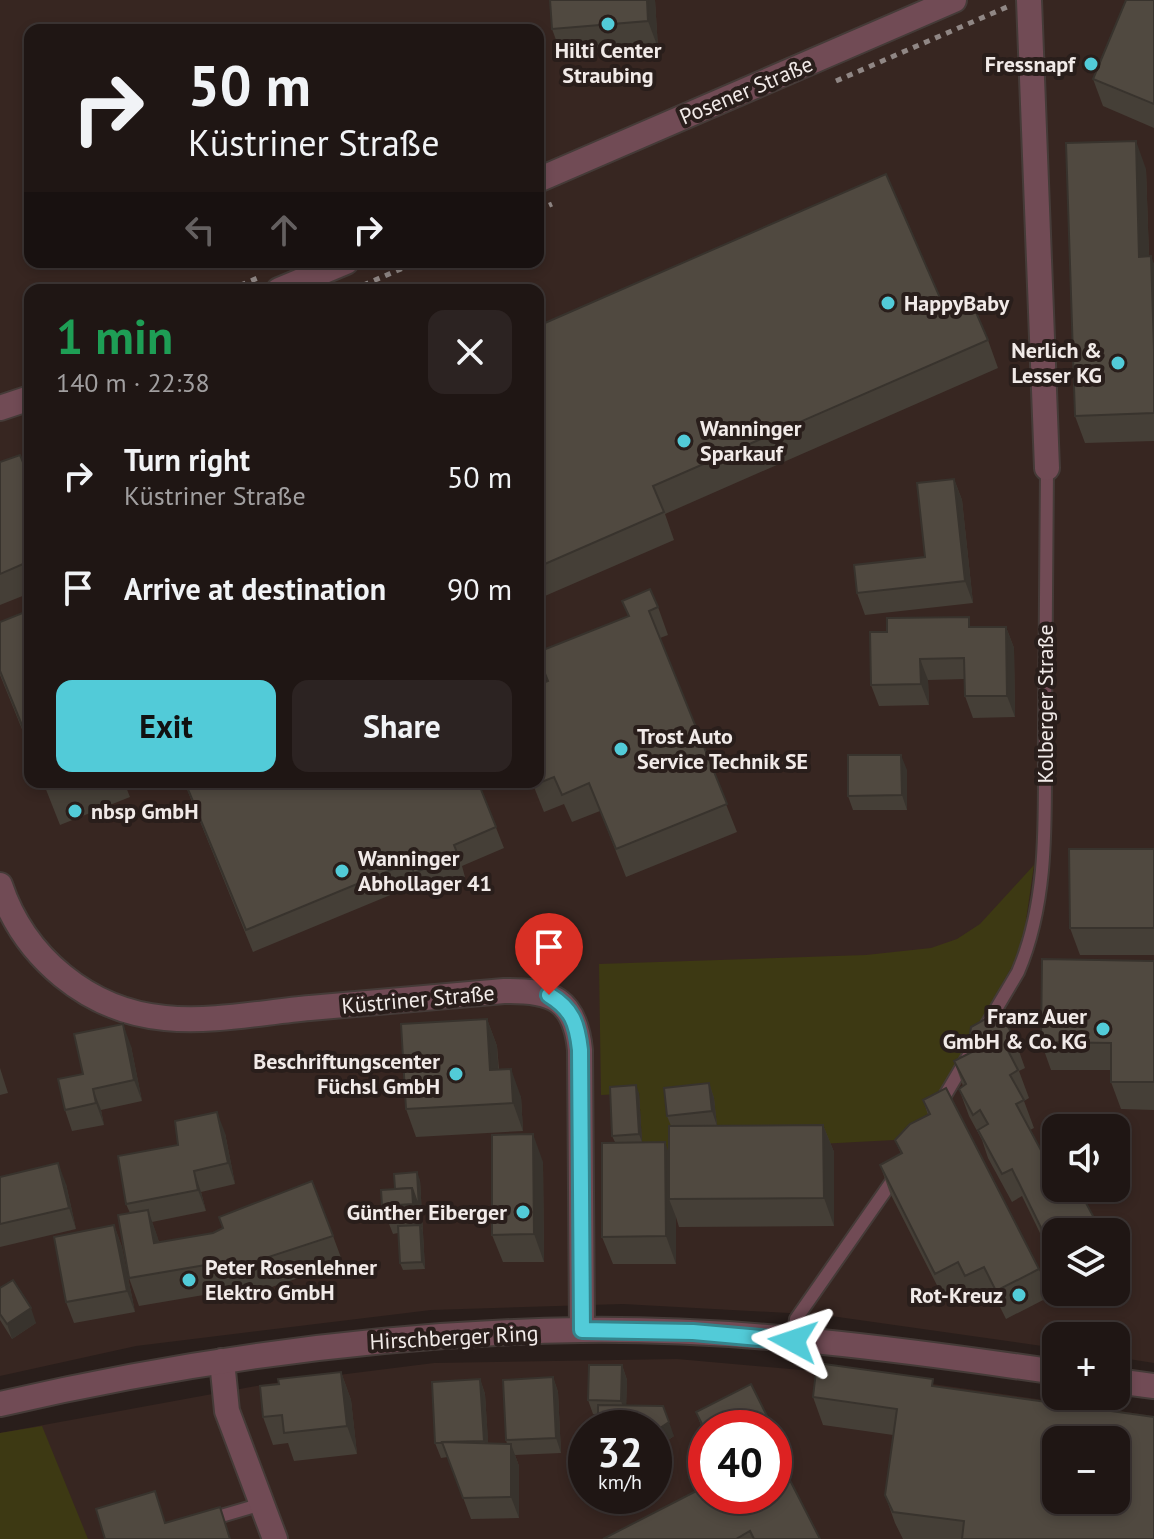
<!DOCTYPE html>
<meta charset="utf-8">
<style>
body{margin:0;font-family:"PT Sans",sans-serif;background:#2c2322;color:#f1f3f6;height:100vh;display:flex;flex-direction:column;font-size:30px;white-space:nowrap}
*{box-sizing:border-box;margin:0}
p{font-size:26px;color:#a19fa0}
.icon{flex:none;width:44px;height:44px;fill:none;stroke:currentColor;stroke-width:2;stroke-linecap:round;stroke-linejoin:round}
.map{position:relative;flex:1;overflow:hidden}
.drawer{position:absolute;left:24px;top:284px;width:520px;height:504px;display:flex;flex-direction:column;background:#1f1614;border-radius:16px;box-shadow:0 4px 12px #0003,0 0 0 2px #3c3534}
.drawer>*{flex:none}
.guide{position:absolute;left:24px;top:24px;width:520px;height:244px;border-radius:16px;box-shadow:0 4px 12px #0003,0 0 0 2px #3c3534;background:#1f1614;color:#f1f3f6;overflow:hidden}
.buttons{position:absolute;left:1042px;top:1114px;display:grid;gap:16px}
.buttons a{display:grid;place-items:center;width:88px;height:88px;border-radius:16px;background:#1f1614;box-shadow:0 4px 12px #0003,0 0 0 2px #3c3534;font-size:40px}
.speed{position:absolute;left:568px;top:1410px;display:flex;gap:16px;font-size:40px;font-weight:700;text-align:center}
.speed>*{display:grid;place-content:center;width:104px;height:104px;border-radius:50%;background:#1f1614;box-shadow:0 4px 12px #0003,0 0 0 2px #3c3534;line-height:1}
.speed small{font-size:20px;font-weight:400}
.speed .limit{border:12px solid #d22;background:#fff;color:#111}
.pin{position:absolute;display:grid;place-items:center;width:68px;height:68px;color:#fff;margin:-82px -34px;border-radius:50% 50% 50% 0;rotate:-45deg;box-shadow:0 0 8px #0007}
.pin .icon{rotate:45deg}
.me{position:absolute;width:88px;margin:-44px;rotate:275deg;stroke-linejoin:round;filter:drop-shadow(0 0 6px #0008)}
.turn{display:flex;align-items:center;gap:28px;height:168px;padding:0 32px;font-size:36px}
.turn .icon{width:104px;height:104px;stroke-width:2.5}
.turn b{display:block;font-size:56px;line-height:68px}
.lanes{display:flex;align-items:center;height:76px;padding:0 32px;background:#0003;justify-content:center;gap:40px;direction:ltr}
.lanes .off{opacity:.35}
.round{display:grid;place-items:center;flex:none;width:84px;height:84px;border-radius:16px;background:#2c2322}
.headline{display:flex;align-items:center;justify-content:space-between;height:136px;padding:0 32px}
h1{font-size:48px;font-weight:700;line-height:60px;color:#1e9e55}
.cta{display:flex;gap:16px;margin-top:auto;padding:16px 32px}
.cta a{flex:1;height:92px;border-radius:16px;background:#52cbd8;color:#111;font-size:32px;font-weight:700;line-height:92px;text-align:center}
.cta a+a{background:#2c2322;color:#f1f3f6}
ul{padding:0;list-style:none}
li{display:flex;align-items:center;gap:24px;height:112px;padding:0 32px}
li div{flex:1}
li b{display:block;font-size:30px}
li em{font-style:normal}
.map>svg:first-child{display:block}
.built{fill:#372621;fill-rule:evenodd}
.green{fill:#3d3913}
.lines{fill:none;stroke-linecap:round;stroke-linejoin:round}
.service-casing{stroke:#453b38;stroke-width:16}
.minor-casing{stroke:#453b38;stroke-width:28}
.tertiary-casing{stroke:#453b38;stroke-width:28}
.path{stroke:#908785;stroke-width:5;stroke-dasharray:6 6;stroke-linecap:butt}
.service{stroke:#714b55;stroke-width:12}
.minor{stroke:#714b55;stroke-width:24}
.tertiary{stroke:#714b55;stroke-width:24}
.wall{fill:#453f37}
.shaded-wall{fill:#38332d}
.building{fill:#504940;stroke:#38332d;stroke-width:2;fill-rule:evenodd}
.route-casing{stroke:#35848c;stroke-width:20}
.route{stroke:#52cbd8;stroke-width:14}
.poi-dot{fill:#52cbd8;stroke:#291e1b;stroke-width:3}
.labels{text-anchor:middle;stroke-width:8;stroke-linejoin:round;paint-order:stroke}
.poi-label{font-size:22px;font-weight:bold;fill:#f1eae8;stroke:#291e1b;text-anchor:end}
.street-label{font-size:22px;fill:#f1eae8;stroke:#291e1b}
</style>
<div class="map">
<svg width="1154" height="1539" viewBox="0 0 1154 1539">
<rect width="100%" height="100%" fill="#291e1b"/>
<!-- built -->
<g class="built">
<path d="M0,0h1154v1363l-38,-6v-21h-60v12l-232,-33 -201,-11 -192,6 -295,36 -136,30zM30,30h508v232h-508zM30,290h508v492h-508zM1056,1128h60v60h-60zM1056,1232h60v60h-60z"/>
<path d="M677,1359l214,19 263,38v123h-1154v-106l267,-49 167,-21zM586,1428h68v68h-68zM706,1428h68v68h-68zM1056,1440h60v60h-60z"/>
</g>
<!-- green -->
<g class="green">
<polygon points="1034,865 1024,934 1014,963 913,1139 650,1153 642,1142 639,1093 601,1095 599,964 866,955 931,948 957,939 980,924"/>
<polygon points="42,1426 88,1539 0,1539 0,1433"/>
</g>
<g class="lines">
<defs>
<g id="service">
<path d="M940,1104l78,-132c33,-77 26,-165 27,-247 1,-86 1,-171 2,-257"/>
<polyline points="793,1341 796,1319 897,1174"/>
<polyline points="211,1519 262,1504"/>
</g>
<g id="minor">
<polyline points="1029,0 1047,468"/>
<polyline points="538,180 954,0"/>
<polyline points="279,290 346,262"/>
<polyline points="0,408 30,398"/>
<path d="M0,885c24,72 88,126 165,133 47,5 98,-6 145,-10 65,-6 129,-11 194,-17 48,-1 71,8 76,59l2,280"/>
<polyline points="222,1361 227,1411 275,1539"/>
</g>
<g id="tertiary">
<polyline points="1116,1381 1154,1386"/>
<path d="M0,1404c191,-44 384,-71 581,-74 158,-2 318,19 475,42"/>
</g>
</defs>
<!-- service casing -->
<use href="#service" class="service-casing"/>
<!-- minor casing -->
<use href="#minor" class="minor-casing"/>
<!-- tertiary casing -->
<use href="#tertiary" class="tertiary-casing"/>
<!-- path -->
<g class="path">
<polyline points="836,81 1007,7"/>
<polyline points="538,210 552,204"/>
<polyline points="229,290 260,277"/>
<polyline points="352,290 417,262"/>
<polyline points="1081,1396 1098,1398"/>
</g>
<!-- service -->
<use href="#service" class="service"/>
<!-- minor -->
<use href="#minor" class="minor"/>
<!-- tertiary -->
<use href="#tertiary" class="tertiary"/>
</g>
<!-- wall -->
<g class="wall">
<polygon points="655,0 658,48 562,56 552,29"/>
<polygon points="1154,0 1154,128 1103,106 1093,79"/>
<polygon points="1146,169 1149,256 1154,264 1154,441 1085,443 1075,416"/>
<polygon points="947,314 988,340 998,368 665,514 674,540 538,599 538,326"/>
<polygon points="0,462 30,480 30,593 0,605"/>
<polygon points="954,479 962,500 973,603 865,615 857,593 925,557"/>
<polygon points="658,607 668,635 660,638 737,832 626,877 600,811 572,822 564,804 544,812 532,782 538,782 547,681 538,656"/>
<polygon points="30,610 30,749 0,675 0,622"/>
<polygon points="973,627 1006,627 1014,648 1015,717 973,718 965,696 965,679 928,680 929,705 879,706 871,685"/>
<polygon points="907,770 907,810 853,810 848,796"/>
<polygon points="43,782 124,782 130,797 60,825"/>
<polygon points="184,782 478,782 504,848 462,866 465,877 422,894 417,884 253,952"/>
<polygon points="1154,849 1154,955 1080,955 1070,928"/>
<polygon points="1154,961 1154,1110 1121,1109 1111,1082 1111,1070 1051,1070 1041,1042"/>
<polygon points="487,1019 497,1046 499,1069 521,1097 523,1131 416,1137 406,1109"/>
<polygon points="1015,1040 1025,1068 1019,1071 1029,1098 1024,1101 1034,1128 1030,1130 1063,1191 1078,1188 1101,1232 1056,1232 1056,1266 1022,1196 1012,1202 988,1158 982,1140 969,1116 959,1089 963,1086 954,1061 972,1051 969,1041"/>
<polygon points="131,1046 142,1101 101,1110 104,1125 72,1131 65,1110 83,1074"/>
<polygon points="0,1068 8,1093 0,1095"/>
<polygon points="709,1083 714,1098 717,1126 823,1125 834,1152 834,1226 679,1227 676,1217 676,1264 613,1264 602,1237 615,1142 612,1136 639,1093 642,1142 669,1152 671,1126 667,1116"/>
<polygon points="923,1100 1039,1269 1049,1297 1006,1319 994,1295 975,1304 968,1290 945,1301 890,1193 880,1165 901,1154 895,1140 928,1115"/>
<polygon points="225,1133 235,1184 201,1192 206,1211 152,1222 159,1242 333,1236 343,1263 248,1295 247,1290 233,1290 139,1306 129,1278 130,1213 126,1204 178,1145"/>
<polygon points="543,1162 544,1262 503,1262 492,1235"/>
<polygon points="0,1177 66,1184 76,1229 0,1247"/>
<polygon points="420,1180 425,1269 403,1270 400,1263 398,1233 393,1234 382,1206 395,1189"/>
<polygon points="114,1225 122,1247 135,1312 74,1323 66,1302"/>
<polygon points="0,1288 36,1323 12,1339 0,1320"/>
<polygon points="622,1365 627,1380 626,1406 674,1436 654,1450 654,1428 593,1414 588,1400"/>
<polygon points="341,1372 351,1400 357,1454 294,1461 288,1443 273,1445 263,1417"/>
<polygon points="553,1377 558,1392 561,1453 515,1455 519,1466 519,1518 471,1519 448,1457 441,1458 435,1443 480,1379 485,1394 488,1443 507,1444 506,1440"/>
<polygon points="751,1384 773,1428 706,1428 706,1439 696,1412"/>
<polygon points="936,1387 1154,1539 903,1539 895,1523 885,1495 893,1435 823,1425 813,1397"/>
<polygon points="774,1431 782,1453 778,1456 820,1539 603,1539 774,1496"/>
</g>
<!-- shaded-wall -->
<g class="shaded-wall">
<polygon points="647,0 655,0 658,48 648,21"/>
<polygon points="1136,141 1146,169 1150,284 1139,257"/>
<polygon points="1151,256 1154,264 1154,349"/>
<polygon points="954,479 962,500 973,603 965,581"/>
<polygon points="1006,627 1014,648 1015,717 1007,696"/>
<polygon points="920,659 928,680 929,705 921,684"/>
<polygon points="901,755 907,770 907,810 902,795"/>
<polygon points="487,1019 497,1046 500,1098 490,1070"/>
<polygon points="123,1024 131,1046 142,1101 134,1080"/>
<polygon points="511,1069 521,1097 523,1131 513,1103"/>
<polygon points="709,1083 714,1098 717,1126 712,1111"/>
<polygon points="636,1085 639,1093 642,1142 639,1134"/>
<polygon points="93,1089 101,1110 104,1125 96,1103"/>
<polygon points="217,1112 225,1133 235,1184 228,1163"/>
<polygon points="823,1125 834,1152 834,1226 824,1198"/>
<polygon points="533,1134 543,1162 544,1262 534,1234"/>
<polygon points="665,1142 675,1170 669,1199 676,1217 676,1264 666,1236"/>
<polygon points="58,1163 66,1184 76,1229 69,1208"/>
<polygon points="194,1171 201,1192 206,1211 198,1190"/>
<polygon points="417,1172 420,1180 423,1232 413,1204 412,1188"/>
<polygon points="148,1210 158,1238 164,1271 154,1243"/>
<polygon points="114,1225 122,1247 135,1312 127,1291"/>
<polygon points="420,1225 423,1232 425,1269 422,1262"/>
<polygon points="31,1308 36,1323 12,1339 7,1324"/>
<polygon points="622,1365 627,1380 626,1415 621,1401"/>
<polygon points="341,1372 351,1400 357,1454 347,1426"/>
<polygon points="553,1377 558,1392 561,1453 556,1438"/>
<polygon points="480,1379 485,1394 489,1455 484,1441"/>
<polygon points="669,1422 674,1436 654,1450 654,1432"/>
<polygon points="511,1444 519,1466 519,1518 511,1497"/>
</g>
<!-- building -->
<g class="building">
<polygon points="550,0 647,0 648,21 552,29"/>
<polygon points="1126,0 1154,0 1154,104 1093,79"/>
<polygon points="1136,141 1139,257 1151,256 1154,349 1154,413 1075,416 1066,143"/>
<polygon points="886,174 947,314 972,303 988,340 653,486 664,512 538,567 538,326"/>
<polygon points="20,455 30,480 30,561 0,574 0,462"/>
<polygon points="954,479 965,581 857,593 854,565 925,557 917,483"/>
<polygon points="650,589 658,607 649,611 727,804 616,849 589,783 562,795 554,777 534,785 533,782 538,782 538,685 548,681 538,656 538,652 629,616 622,601"/>
<polygon points="30,610 30,745 0,671 0,622"/>
<polygon points="969,617 969,627 1006,627 1007,696 965,696 964,658 920,659 921,684 871,685 870,632 887,632 887,618"/>
<polygon points="848,755 901,755 902,795 848,796"/>
<polygon points="45,782 56,782 46,786"/>
<polygon points="185,782 478,782 496,827 454,845 458,855 414,873 410,862 246,930"/>
<polygon points="1069,849 1154,849 1154,928 1070,928"/>
<polygon points="1042,959 1154,961 1154,1082 1111,1082 1111,1043 1041,1042"/>
<polygon points="1000,1011 1015,1040 1005,1045 1018,1070 1010,1075 1024,1100 1016,1104 1056,1178 1056,1188 1062,1188 1063,1191 1069,1188 1078,1188 1101,1231 1056,1232 1056,1255 1055,1256 1012,1169 1002,1174 978,1130 988,1124 980,1110 973,1115 959,1089 966,1084 954,1061 974,1051 969,1041 971,1027"/>
<polygon points="487,1019 490,1070 511,1069 513,1103 406,1109 401,1024"/>
<polygon points="123,1024 134,1080 93,1089 96,1103 65,1110 58,1079 83,1074 74,1034"/>
<polygon points="709,1083 712,1111 667,1116 664,1088"/>
<polygon points="636,1085 639,1134 612,1136 610,1087"/>
<polygon points="946,1088 1039,1269 996,1291 984,1267 965,1276 958,1262 935,1274 880,1165 902,1153 895,1140 910,1124 930,1114 923,1100"/>
<polygon points="217,1112 228,1163 194,1171 198,1190 126,1204 118,1156 178,1145 175,1121"/>
<polygon points="823,1125 824,1198 669,1199 669,1126"/>
<polygon points="533,1134 534,1234 492,1235 492,1135"/>
<polygon points="665,1142 666,1236 602,1237 602,1143"/>
<polygon points="58,1163 69,1208 0,1224 0,1177"/>
<polygon points="417,1172 419,1208 412,1188 395,1189 394,1174"/>
<polygon points="312,1181 333,1236 238,1267 237,1263 223,1262 129,1278 118,1215 148,1210 154,1243 213,1233 223,1228 219,1217"/>
<polygon points="412,1188 413,1204 382,1206 381,1190"/>
<polygon points="114,1225 127,1291 66,1302 54,1237"/>
<polygon points="420,1225 422,1262 400,1263 398,1226"/>
<polygon points="13,1280 31,1308 7,1324 0,1314 0,1288"/>
<path d="M817,1363l116,16 -1,7 222,31v122h-192l2,-18 -71,-9 -8,-17 12,-86 -84,-12zM1056,1440h60v60h-60z"/>
<polygon points="589,1365 622,1365 621,1401 588,1400"/>
<polygon points="341,1372 347,1426 284,1433 282,1415 263,1417 260,1386 279,1384 278,1379"/>
<polygon points="553,1377 556,1438 506,1440 503,1380"/>
<polygon points="480,1379 484,1441 442,1442 442,1443 435,1443 432,1382"/>
<polygon points="751,1384 772,1426 768,1428 706,1428 706,1432 696,1412"/>
<polygon points="598,1405 663,1406 669,1422 654,1432 654,1428 598,1428"/>
<polygon points="442,1442 511,1444 511,1497 463,1498"/>
<polygon points="774,1449 820,1539 754,1539 750,1531 736,1539 603,1539 706,1486 706,1496 774,1496"/>
<polygon points="155,1491 165,1523 220,1507 230,1539 105,1539 96,1509"/>
</g>
<g class="lines">
<defs>
<path id="route" d="M549,995c23,14 28,28 31,55l2,280 111,2 100,9"/>
</defs>
<!-- route casing -->
<use href="#route" class="route-casing"/>
<!-- route -->
<use href="#route" class="route"/>
</g>
<!-- markers -->
<g class="poi-dot">
<circle cx="608" cy="24" r="8"/>
<circle cx="1091" cy="64" r="8"/>
<circle cx="888" cy="303" r="8"/>
<circle cx="1118" cy="363" r="8"/>
<circle cx="684" cy="441" r="8"/>
<circle cx="621" cy="749" r="8"/>
<circle cx="75" cy="811" r="8"/>
<circle cx="342" cy="871" r="8"/>
<circle cx="1103" cy="1029" r="8"/>
<circle cx="456" cy="1074" r="8"/>
<circle cx="523" cy="1212" r="8"/>
<circle cx="189" cy="1280" r="8"/>
<circle cx="1019" cy="1295" r="8"/>
</g>
<g class="labels">
<!-- poi labels -->
<g class="poi-label">
<text x="608" y="58" text-anchor="middle">Hilti Center<tspan x="608" dy="25">Straubing</tspan></text>
<text x="1075" y="72">Fressnapf</text>
<text x="904" y="311" text-anchor="start">HappyBaby</text>
<text x="1102" y="358">Nerlich &amp;<tspan x="1102" dy="25">Lesser KG</tspan></text>
<text x="700" y="436" text-anchor="start">Wanninger<tspan x="700" dy="25">Sparkauf</tspan></text>
<text x="637" y="744" text-anchor="start">Trost Auto<tspan x="637" dy="25">Service Technik SE</tspan></text>
<text x="91" y="819" text-anchor="start">nbsp GmbH</text>
<text x="358" y="866" text-anchor="start">Wanninger<tspan x="358" dy="25">Abhollager 41</tspan></text>
<text x="1087" y="1024">Franz Auer<tspan x="1087" dy="25">GmbH &amp; Co. KG</tspan></text>
<text x="440" y="1069">Beschriftungscenter<tspan x="440" dy="25">Füchsl GmbH</tspan></text>
<text x="507" y="1220">Günther Eiberger</text>
<text x="205" y="1275" text-anchor="start">Peter Rosenlehner<tspan x="205" dy="25">Elektro GmbH</tspan></text>
<text x="1003" y="1303">Rot-Kreuz</text>
</g>
<!-- street labels -->
<g class="street-label">
<text transform="translate(746 90) rotate(-23)" y="8">Posener Straße</text>
<text transform="translate(1045 704) rotate(-90)" y="8">Kolberger Straße</text>
<text transform="translate(418 999) rotate(-5)" y="8">Küstriner Straße</text>
<text transform="translate(454 1337) rotate(-3)" y="8">Hirschberger Ring</text>
</g>
</g>
</svg>
<div class="buttons">
<a><svg class="icon" aria-label="sound" viewBox="0 0 24 24"><path d="M4 9h4l5-4v14l-5-4H4zM17 9q2 3 0 6"/></svg></a>
<a><svg class="icon" aria-label="layers" viewBox="0 0 24 24"><path d="M12 4l9 5-9 5-9-5zM3 14l9 5 9-5"/></svg></a>
<a>+</a>
<a>−</a>
</div>
<div class="speed"><div>32<small>km/h</small></div><div class="limit">40</div></div>
<div class="pin" style="left:549px;top:995px;background:#d93025"><svg class="icon" aria-label="arrive" viewBox="0 0 24 24"><path d="M6 21V4h12l-3 4 3 4H6"/></svg></div>
<svg class="me" style="left:793px;top:1341px" viewBox="-20 -20 40 40"><path d="M0-17L14 15 0 8-14 15z" fill="#52cbd8" stroke="#fff" stroke-width="4"/></svg>
<div class="guide">
<div class="turn"><svg class="icon" aria-label="right" viewBox="0 0 24 24"><path d="M7 20v-9h11M14 6l5 5-5 5"/></svg><div><b>50 m</b>Küstriner Straße</div></div>
<div class="lanes"><svg class="icon off" aria-label="left" viewBox="0 0 24 24"><path d="M17 20v-9H6M10 6l-5 5 5 5"/></svg><svg class="icon off" aria-label="ahead" viewBox="0 0 24 24"><path d="M12 20V5M6 11l6-6 6 6"/></svg><svg class="icon" aria-label="right" viewBox="0 0 24 24"><path d="M7 20v-9h11M14 6l5 5-5 5"/></svg></div>
</div>
<section class="drawer">
<div class="headline"><div><h1>1 min</h1><p>140 m · 22:38</p></div><a class="round"><svg class="icon" aria-label="close" viewBox="0 0 24 24"><path d="M6 6l12 12M18 6L6 18"/></svg></a></div>
<ul>
<li><svg class="icon" aria-label="right" viewBox="0 0 24 24"><path d="M7 20v-9h11M14 6l5 5-5 5"/></svg><div><b>Turn right</b><p>Küstriner Straße</p></div><em>50 m</em></li>
<li><svg class="icon" aria-label="arrive" viewBox="0 0 24 24"><path d="M6 21V4h12l-3 4 3 4H6"/></svg><div><b>Arrive at destination</b></div><em>90 m</em></li>
</ul>
<div class="cta"><a>Exit</a><a>Share</a></div>
</section>
</div>
